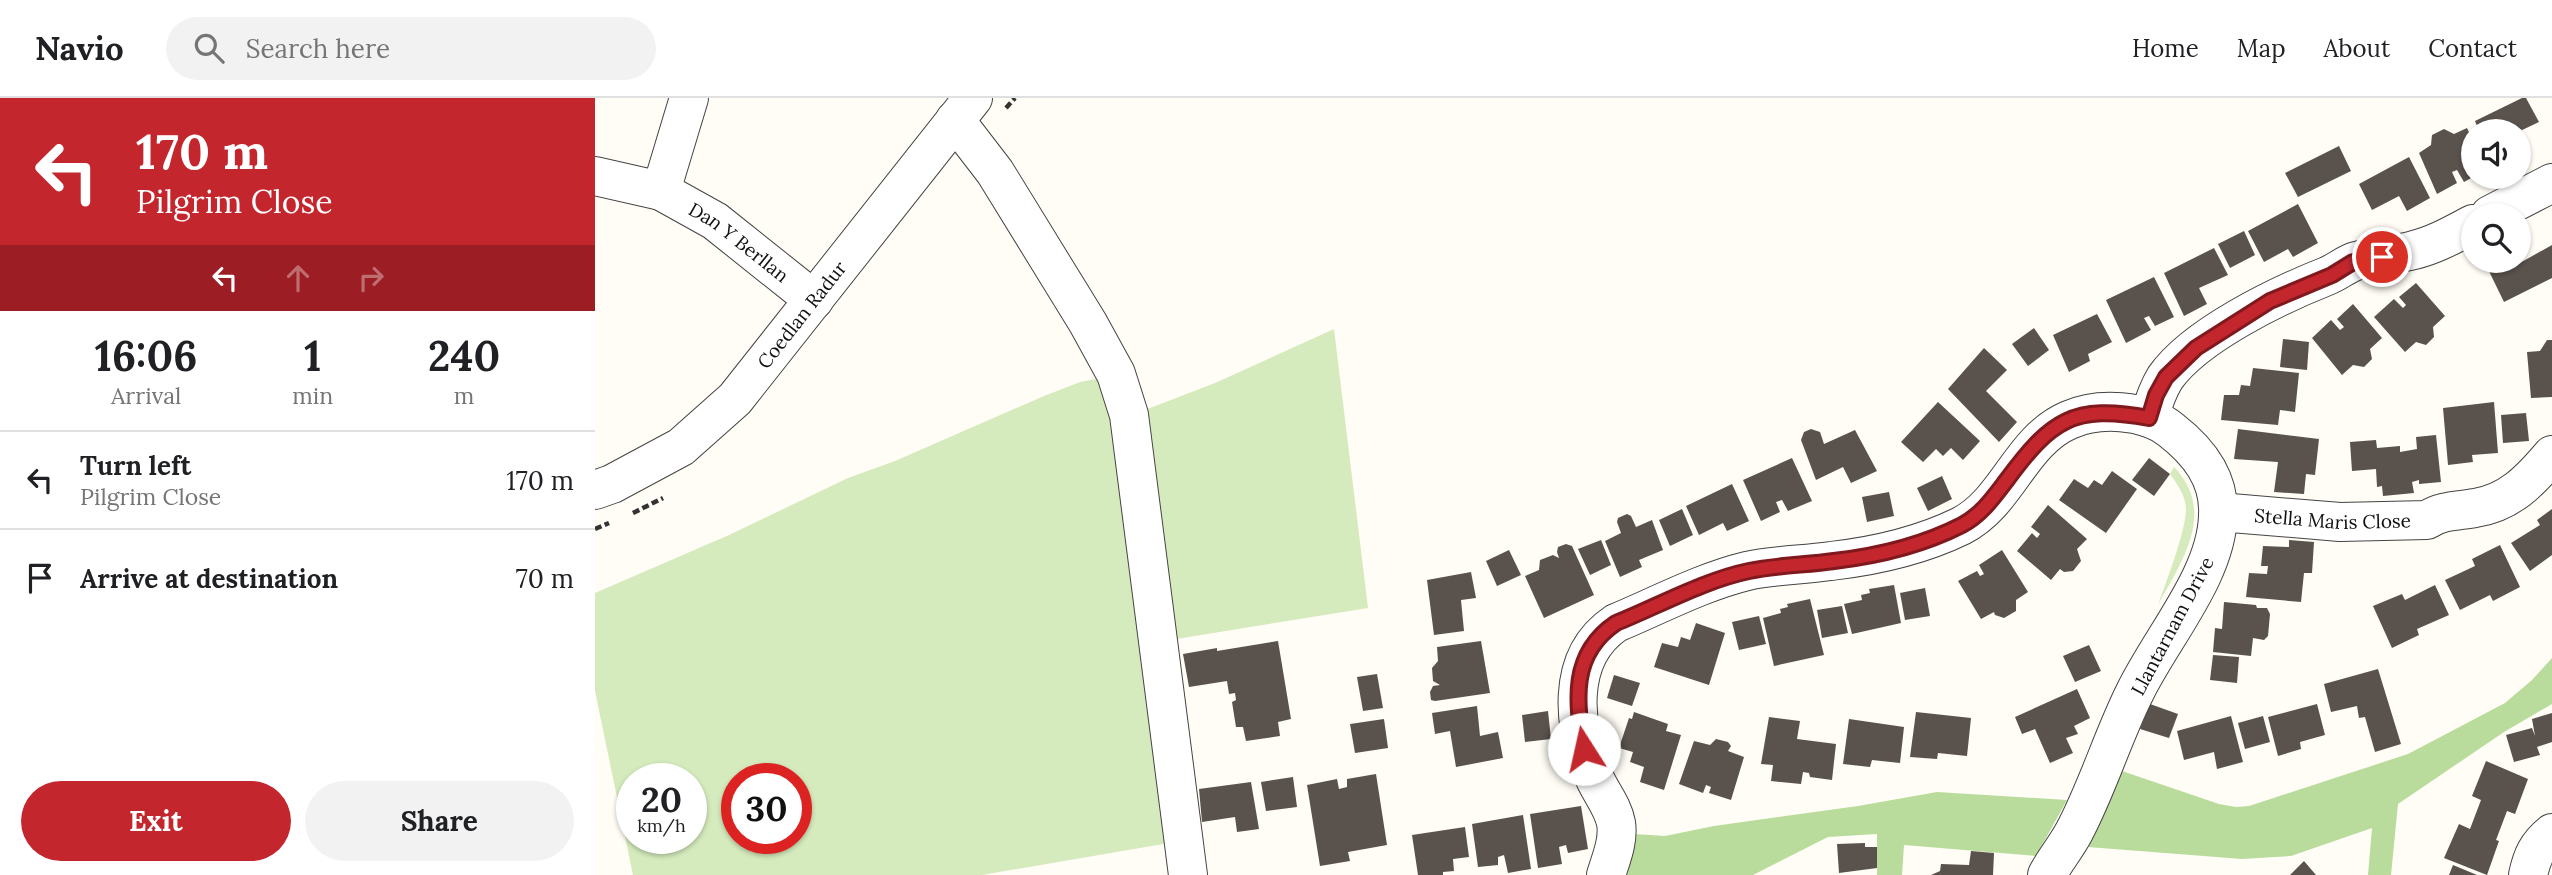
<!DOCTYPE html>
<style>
body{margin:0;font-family:Lora,serif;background:#f2f2f2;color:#202124;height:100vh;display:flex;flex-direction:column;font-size:26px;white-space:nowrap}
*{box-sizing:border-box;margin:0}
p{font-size:23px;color:#757577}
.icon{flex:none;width:38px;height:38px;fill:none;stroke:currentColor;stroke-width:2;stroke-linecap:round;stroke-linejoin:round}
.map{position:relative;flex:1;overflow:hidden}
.sheet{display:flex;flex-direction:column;background:#fff;width:595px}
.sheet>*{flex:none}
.guide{background:#c4262e;color:#fff;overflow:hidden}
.tools{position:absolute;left:1866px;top:21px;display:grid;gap:14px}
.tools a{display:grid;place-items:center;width:70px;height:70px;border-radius:50%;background:#fff;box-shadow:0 2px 5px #0004;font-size:35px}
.speed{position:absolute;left:21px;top:665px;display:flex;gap:14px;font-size:35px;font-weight:700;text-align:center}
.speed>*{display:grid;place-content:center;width:91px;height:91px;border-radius:50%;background:#fff;box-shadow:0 2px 5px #0004;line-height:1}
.speed small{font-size:18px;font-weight:400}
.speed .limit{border:10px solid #d22;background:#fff;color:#111}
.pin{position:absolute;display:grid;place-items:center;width:60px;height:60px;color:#fff;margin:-30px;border:4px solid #fff;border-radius:50%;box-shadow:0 2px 7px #0007}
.me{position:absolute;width:77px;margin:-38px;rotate:350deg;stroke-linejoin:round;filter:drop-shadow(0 0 5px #0008)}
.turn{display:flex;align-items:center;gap:24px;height:147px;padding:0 21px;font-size:32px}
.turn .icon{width:91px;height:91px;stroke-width:2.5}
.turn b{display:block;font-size:49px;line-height:60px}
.lanes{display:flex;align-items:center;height:66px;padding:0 21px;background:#0003;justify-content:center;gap:35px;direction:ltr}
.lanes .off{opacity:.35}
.eta{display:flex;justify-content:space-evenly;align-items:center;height:119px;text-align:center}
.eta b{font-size:42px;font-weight:700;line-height:49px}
.cta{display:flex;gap:14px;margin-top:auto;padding:14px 21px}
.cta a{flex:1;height:80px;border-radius:42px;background:#c4262e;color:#fff;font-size:28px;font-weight:700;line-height:80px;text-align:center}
.cta a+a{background:#f2f2f2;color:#202124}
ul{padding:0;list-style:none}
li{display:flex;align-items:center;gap:21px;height:98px;padding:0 21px;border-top:2px solid #e0e0e0}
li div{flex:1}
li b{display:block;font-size:26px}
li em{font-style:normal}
header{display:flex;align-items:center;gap:42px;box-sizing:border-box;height:98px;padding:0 35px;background:#fff;border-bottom:2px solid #e0e0e0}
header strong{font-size:33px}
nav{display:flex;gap:38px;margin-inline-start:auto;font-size:24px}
.search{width:490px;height:63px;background:#f2f2f2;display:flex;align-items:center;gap:18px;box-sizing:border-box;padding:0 24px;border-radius:38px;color:#757577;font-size:26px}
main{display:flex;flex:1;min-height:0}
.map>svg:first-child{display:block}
.green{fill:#d5ebbd;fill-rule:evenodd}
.forest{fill:#b9dc9c}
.building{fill:#5a524d}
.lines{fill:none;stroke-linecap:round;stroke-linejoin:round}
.minor-casing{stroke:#444;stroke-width:40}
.path{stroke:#333;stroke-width:4.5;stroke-dasharray:7 3.5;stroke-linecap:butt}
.minor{stroke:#fff;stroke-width:38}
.route-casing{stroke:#7f191e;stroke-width:18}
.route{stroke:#c4262e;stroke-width:12}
.labels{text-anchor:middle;stroke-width:7;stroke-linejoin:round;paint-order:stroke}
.street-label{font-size:19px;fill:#111;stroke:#fff}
</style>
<header>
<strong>Navio</strong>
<div class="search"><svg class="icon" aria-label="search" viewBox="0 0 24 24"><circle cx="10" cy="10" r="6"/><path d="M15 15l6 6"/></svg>Search here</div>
<nav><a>Home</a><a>Map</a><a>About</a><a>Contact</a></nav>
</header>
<main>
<section class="sheet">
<div class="guide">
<div class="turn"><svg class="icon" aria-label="left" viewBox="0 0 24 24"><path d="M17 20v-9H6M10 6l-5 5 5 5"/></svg><div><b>170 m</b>Pilgrim Close</div></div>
<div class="lanes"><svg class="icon" aria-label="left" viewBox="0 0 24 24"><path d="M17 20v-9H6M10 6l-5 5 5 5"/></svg><svg class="icon off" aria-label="ahead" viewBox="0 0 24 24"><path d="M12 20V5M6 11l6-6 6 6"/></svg><svg class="icon off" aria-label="right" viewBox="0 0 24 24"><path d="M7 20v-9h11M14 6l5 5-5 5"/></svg></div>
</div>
<div class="eta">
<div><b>16:06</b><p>Arrival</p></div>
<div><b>1</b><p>min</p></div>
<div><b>240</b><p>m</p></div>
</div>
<ul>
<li><svg class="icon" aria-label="left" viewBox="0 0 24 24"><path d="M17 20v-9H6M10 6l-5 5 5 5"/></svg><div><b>Turn left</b><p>Pilgrim Close</p></div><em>170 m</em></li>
<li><svg class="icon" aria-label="arrive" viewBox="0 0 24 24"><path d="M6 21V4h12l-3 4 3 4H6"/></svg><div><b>Arrive at destination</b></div><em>70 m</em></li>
</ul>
<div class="cta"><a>Exit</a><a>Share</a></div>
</section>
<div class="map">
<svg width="1957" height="777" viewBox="0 0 1957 777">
<rect width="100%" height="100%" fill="#fffdf5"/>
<!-- green -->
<g class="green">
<polygon points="739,231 773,510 569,543 542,315 620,285"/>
<path d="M511,279l69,465 -193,33h-349l-38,-184v-98l134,-58 119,-57 47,-17 149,-65 36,-14zM37,681h59v59h-59zM142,681h59v59h-59z"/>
<path d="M1579,369c43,45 8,94 -16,138 8,-23 28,-74 28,-96 0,-13 -9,-25 -16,-35z"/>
</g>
<!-- forest -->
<g class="forest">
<polygon points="1957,560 1957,606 1909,634 1803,706 1796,777 1773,777 1777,730 1696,758 1647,761 1493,749 1527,673 1624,706 1641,709 1654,708 1813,656 1910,605 1937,582"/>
<polygon points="1342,694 1472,702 1441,758 1309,747 1307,777 1282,777 1282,736 1233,739 1158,777 1032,777 1039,736 1070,738 1119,728 1263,708"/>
</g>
<!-- building -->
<g class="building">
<polygon points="1927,0 1931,0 1944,24 1923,34 1884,33 1880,23"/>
<polygon points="1872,30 1878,43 1878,79 1869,84 1862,72 1857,74 1862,85 1842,96 1824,55 1836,47 1837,37 1849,31 1859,36"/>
<polygon points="1744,48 1756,73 1703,99 1690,75"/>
<polygon points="1814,59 1835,100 1812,113 1804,98 1777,112 1764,86"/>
<polygon points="1703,106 1723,145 1698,159 1693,151 1669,164 1653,133"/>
<polygon points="1649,133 1660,157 1635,170 1623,146"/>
<polygon points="1957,147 1957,180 1909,204 1889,163 1921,163 1923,166"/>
<polygon points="1619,150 1633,177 1604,190 1612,206 1589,218 1569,175"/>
<polygon points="1559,179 1579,219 1560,228 1554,218 1549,220 1556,232 1531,245 1511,202"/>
<polygon points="1821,185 1850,218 1838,229 1839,239 1831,247 1821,244 1810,254 1779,219 1799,201 1808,210 1811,207 1804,199"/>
<polygon points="1758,206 1787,240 1775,251 1777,261 1769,269 1758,267 1747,277 1717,240 1736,222 1745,232 1749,229 1742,221"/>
<polygon points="1502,216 1517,244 1493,256 1495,263 1474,274 1458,237"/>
<polygon points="1439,230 1454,252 1433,268 1417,246"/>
<polygon points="1688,241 1714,244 1712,272 1685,269"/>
<polygon points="1952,242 1957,242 1957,299 1936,300 1932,254 1945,253"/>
<polygon points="1389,250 1412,272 1391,293 1422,324 1404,344 1353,291"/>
<polygon points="1658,270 1704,275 1700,314 1685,312 1683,327 1626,322 1629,297 1644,297 1646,287 1655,288"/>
<polygon points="1343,304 1385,343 1368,362 1356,350 1348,358 1341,351 1328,364 1306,344"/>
<polygon points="1899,304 1903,355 1877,357 1878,364 1853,367 1848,310"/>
<polygon points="1931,315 1934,343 1908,345 1906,317"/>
<polygon points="1216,331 1225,334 1229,346 1260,332 1282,373 1256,385 1248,369 1221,382 1206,342 1209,334"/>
<polygon points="1643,331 1724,341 1720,377 1711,376 1709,396 1679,394 1683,364 1639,361"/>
<polygon points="1841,337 1846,384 1824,386 1824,382 1817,384 1819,395 1788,398 1787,388 1782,389 1781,371 1757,373 1755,344 1781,342 1782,350 1805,348 1805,354 1822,351 1821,339"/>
<polygon points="1197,360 1217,403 1193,413 1187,402 1181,404 1185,414 1166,423 1148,382"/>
<polygon points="1554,360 1575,376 1559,398 1537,382"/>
<polygon points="1517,373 1542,391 1511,435 1464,402 1479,381 1493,390 1499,382 1507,387"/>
<polygon points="1347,378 1357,401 1333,413 1322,390"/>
<polygon points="1137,386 1154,423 1132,433 1128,425 1104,437 1091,408"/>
<polygon points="1294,394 1299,418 1272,424 1267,399"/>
<polygon points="1453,407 1492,441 1482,451 1486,463 1478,473 1469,474 1465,471 1456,482 1422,453 1437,435 1442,440 1445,436 1436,429"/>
<polygon points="1087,411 1098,437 1075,448 1064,422"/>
<polygon points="1957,411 1957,457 1935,473 1916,445 1945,427 1942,422"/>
<polygon points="1032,416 1036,418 1041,429 1057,422 1068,452 1044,462 1047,469 1025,479 1010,443 1026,435 1022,424 1023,420"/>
<polygon points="1006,442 1016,467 995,477 983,451"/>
<polygon points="1694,442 1719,444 1717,475 1709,475 1706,504 1651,499 1654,475 1672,476 1673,468 1666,468 1668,448 1694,449"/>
<polygon points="971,446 977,448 999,497 949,520 930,478 944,472 945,462 958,457 964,460 962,454 963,449"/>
<polygon points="1905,447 1925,489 1898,503 1895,497 1865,512 1850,482 1880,468 1877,461"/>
<polygon points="914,452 926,477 902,488 891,463"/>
<polygon points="1407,452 1433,494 1421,502 1421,513 1409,520 1400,517 1399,514 1386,521 1363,483 1382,473 1385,478 1389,476 1384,467"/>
<polygon points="876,474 881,500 866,502 869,533 839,537 832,482"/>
<polygon points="1299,487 1306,525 1257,536 1249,506 1267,502 1266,497 1275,495 1274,491"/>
<polygon points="1840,487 1854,517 1822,531 1824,537 1797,550 1778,508 1807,496 1810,502"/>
<polygon points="1330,490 1335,518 1310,522 1305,495"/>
<polygon points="1215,501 1229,557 1179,568 1168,520 1186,515 1185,511 1193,509 1192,506"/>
<polygon points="1629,504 1661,507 1662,510 1672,510 1675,516 1673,538 1669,542 1658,540 1656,558 1618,554 1620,530 1627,531"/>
<polygon points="1247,508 1253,535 1227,540 1222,512"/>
<polygon points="1164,518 1171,546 1144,552 1137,524"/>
<polygon points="1101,525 1130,535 1114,587 1059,569 1067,545 1083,549 1086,539 1095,542"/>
<polygon points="683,543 696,621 683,624 685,638 651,643 648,629 641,629 637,604 641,602 640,595 634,596 632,583 594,589 588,556 622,550 622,553"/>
<polygon points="886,543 895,595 840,603 836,602 835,594 838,588 845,587 838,583 837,570 843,563 842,549"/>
<polygon points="1494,547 1506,573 1480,584 1468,558"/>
<polygon points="1618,557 1644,559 1642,585 1615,582"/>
<polygon points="1783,571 1806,646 1780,654 1770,619 1764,620 1762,608 1736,614 1729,586"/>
<polygon points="782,576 788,610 768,613 762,579"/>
<polygon points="1019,577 1045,585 1037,608 1012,600"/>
<polygon points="1482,591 1495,620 1479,628 1483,636 1471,640 1478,655 1455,665 1440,631 1427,636 1420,619"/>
<polygon points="1555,606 1583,616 1574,640 1545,631"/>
<polygon points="1722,606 1730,637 1705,644 1706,651 1683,658 1673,619"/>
<polygon points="882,608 885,638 903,634 908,660 861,669 855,633 840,636 837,615"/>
<polygon points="953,613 956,641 930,644 927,617"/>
<polygon points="1039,614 1073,626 1071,633 1086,637 1069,692 1045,684 1049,669 1035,664 1038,654 1024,650 1034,620 1037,621"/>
<polygon points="1321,614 1376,620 1372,658 1343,655 1342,661 1315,659"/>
<polygon points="1957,615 1957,644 1942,649 1945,657 1919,664 1911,637 1937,630 1940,638 1937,621"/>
<polygon points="1636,618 1648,664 1622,671 1619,654 1589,662 1582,633"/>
<polygon points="1668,618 1675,644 1650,651 1643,625"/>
<polygon points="1174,619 1205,623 1202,641 1241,646 1237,682 1215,679 1214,675 1208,674 1206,686 1176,683 1178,667 1166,666"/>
<polygon points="789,621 793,650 760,655 755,626"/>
<polygon points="1254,621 1309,629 1305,665 1277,662 1275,669 1248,666"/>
<polygon points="1121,641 1133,644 1136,648 1133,653 1149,659 1136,702 1114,695 1116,689 1111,687 1108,695 1084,686 1099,643 1115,647"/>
<polygon points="1891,663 1933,681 1920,716 1912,713 1901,742 1904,743 1892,777 1849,760 1864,726 1875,731 1886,702 1877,698"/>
<polygon points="781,676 792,747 753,754 755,763 725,768 712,687 742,681 744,691 752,689 752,681"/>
<polygon points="698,679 702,709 671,713 666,684"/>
<polygon points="656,684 664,731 642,734 640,719 607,724 604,691"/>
<polygon points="986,708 993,751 973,755 971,747 964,749 967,766 943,770 935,716"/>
<polygon points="928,717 936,771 913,775 909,757 903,759 903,767 883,769 877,726"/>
<polygon points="870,729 874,759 858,761 859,773 848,774 848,777 823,777 817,737"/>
<polygon points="1270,745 1270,749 1282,749 1282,770 1244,775 1242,746"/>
<polygon points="1376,753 1399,755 1398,777 1336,777 1345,773 1346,766 1374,767"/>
<polygon points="1709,763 1721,777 1695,777"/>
<polygon points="1858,767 1882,777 1854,777"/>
</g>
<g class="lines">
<defs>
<g id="minor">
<polyline points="360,22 400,74 493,225 521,276 534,317 593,777"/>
<path id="s1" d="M0,78l66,15 54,30 99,79"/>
<polyline points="66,93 94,0"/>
<polyline points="1895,117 1957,85"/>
<path d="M1554,320c4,-14 8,-27 16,-40 30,-43 114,-83 162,-102 10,-4 19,-12 29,-15 19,-5 39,-6 58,-11 21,-5 40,-16 59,-26"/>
<path id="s2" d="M0,392l17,-6 69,-37 54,-48 238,-301"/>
<path id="s3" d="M1624,414l121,10 87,-2c15,-10 31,-9 48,-12 34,-5 55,-27 77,-53"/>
<path d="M1011,777c5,-16 13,-35 10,-52 -3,-16 -14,-29 -21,-44 -22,-50 -31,-121 21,-156 43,-18 86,-41 131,-52 27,-6 56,-6 84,-10 44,-5 91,-16 130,-35 47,-24 59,-85 108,-106 29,-13 76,-11 102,10 27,21 49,48 47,85 -1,60 -57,123 -83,177 -23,46 -37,95 -61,140 -8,15 -19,28 -27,43"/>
<path d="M1933,777c4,-18 9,-30 24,-42"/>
</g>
</defs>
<!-- minor casing -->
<use href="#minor" class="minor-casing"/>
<!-- path -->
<g class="path">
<polyline points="411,10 420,0"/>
<polyline points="38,415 68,400"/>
<polyline points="0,431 14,425"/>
</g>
<!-- minor -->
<use href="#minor" class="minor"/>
</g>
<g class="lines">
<defs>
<path id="route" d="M989,651c-8,-48 -14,-95 32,-126 42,-17 89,-43 133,-52 28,-6 57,-6 85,-10 43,-5 89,-16 128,-36 19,-10 31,-27 44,-44 45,-61 67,-77 143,-63l7,-23 10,-18 30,-29 74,-47 62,-26 21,-13 29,-5"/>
</defs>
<!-- route casing -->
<use href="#route" class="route-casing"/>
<!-- route -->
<use href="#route" class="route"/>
</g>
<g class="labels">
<!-- street labels -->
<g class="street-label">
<text dy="7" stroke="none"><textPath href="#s1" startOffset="161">Dan Y Berllan</textPath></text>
<text dy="7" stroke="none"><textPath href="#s2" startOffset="276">Coedlan Radur</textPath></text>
<text dy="7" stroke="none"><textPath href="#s3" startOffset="114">Stella Maris Close</textPath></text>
<text transform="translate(1577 528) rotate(-62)" y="7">Llantarnam Drive</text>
</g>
</g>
</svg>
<div class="tools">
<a><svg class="icon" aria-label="sound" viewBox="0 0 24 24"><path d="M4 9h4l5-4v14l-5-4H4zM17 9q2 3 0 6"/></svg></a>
<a><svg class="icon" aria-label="search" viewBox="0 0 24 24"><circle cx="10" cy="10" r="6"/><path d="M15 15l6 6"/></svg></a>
</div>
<div class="speed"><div>20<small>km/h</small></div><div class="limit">30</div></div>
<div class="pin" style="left:1787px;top:159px;background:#d93025"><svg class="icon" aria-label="arrive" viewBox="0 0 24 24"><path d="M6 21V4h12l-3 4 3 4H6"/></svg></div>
<svg class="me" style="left:989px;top:651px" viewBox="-20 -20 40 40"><circle r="19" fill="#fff"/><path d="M0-13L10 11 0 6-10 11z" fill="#c4262e"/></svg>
</div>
</main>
